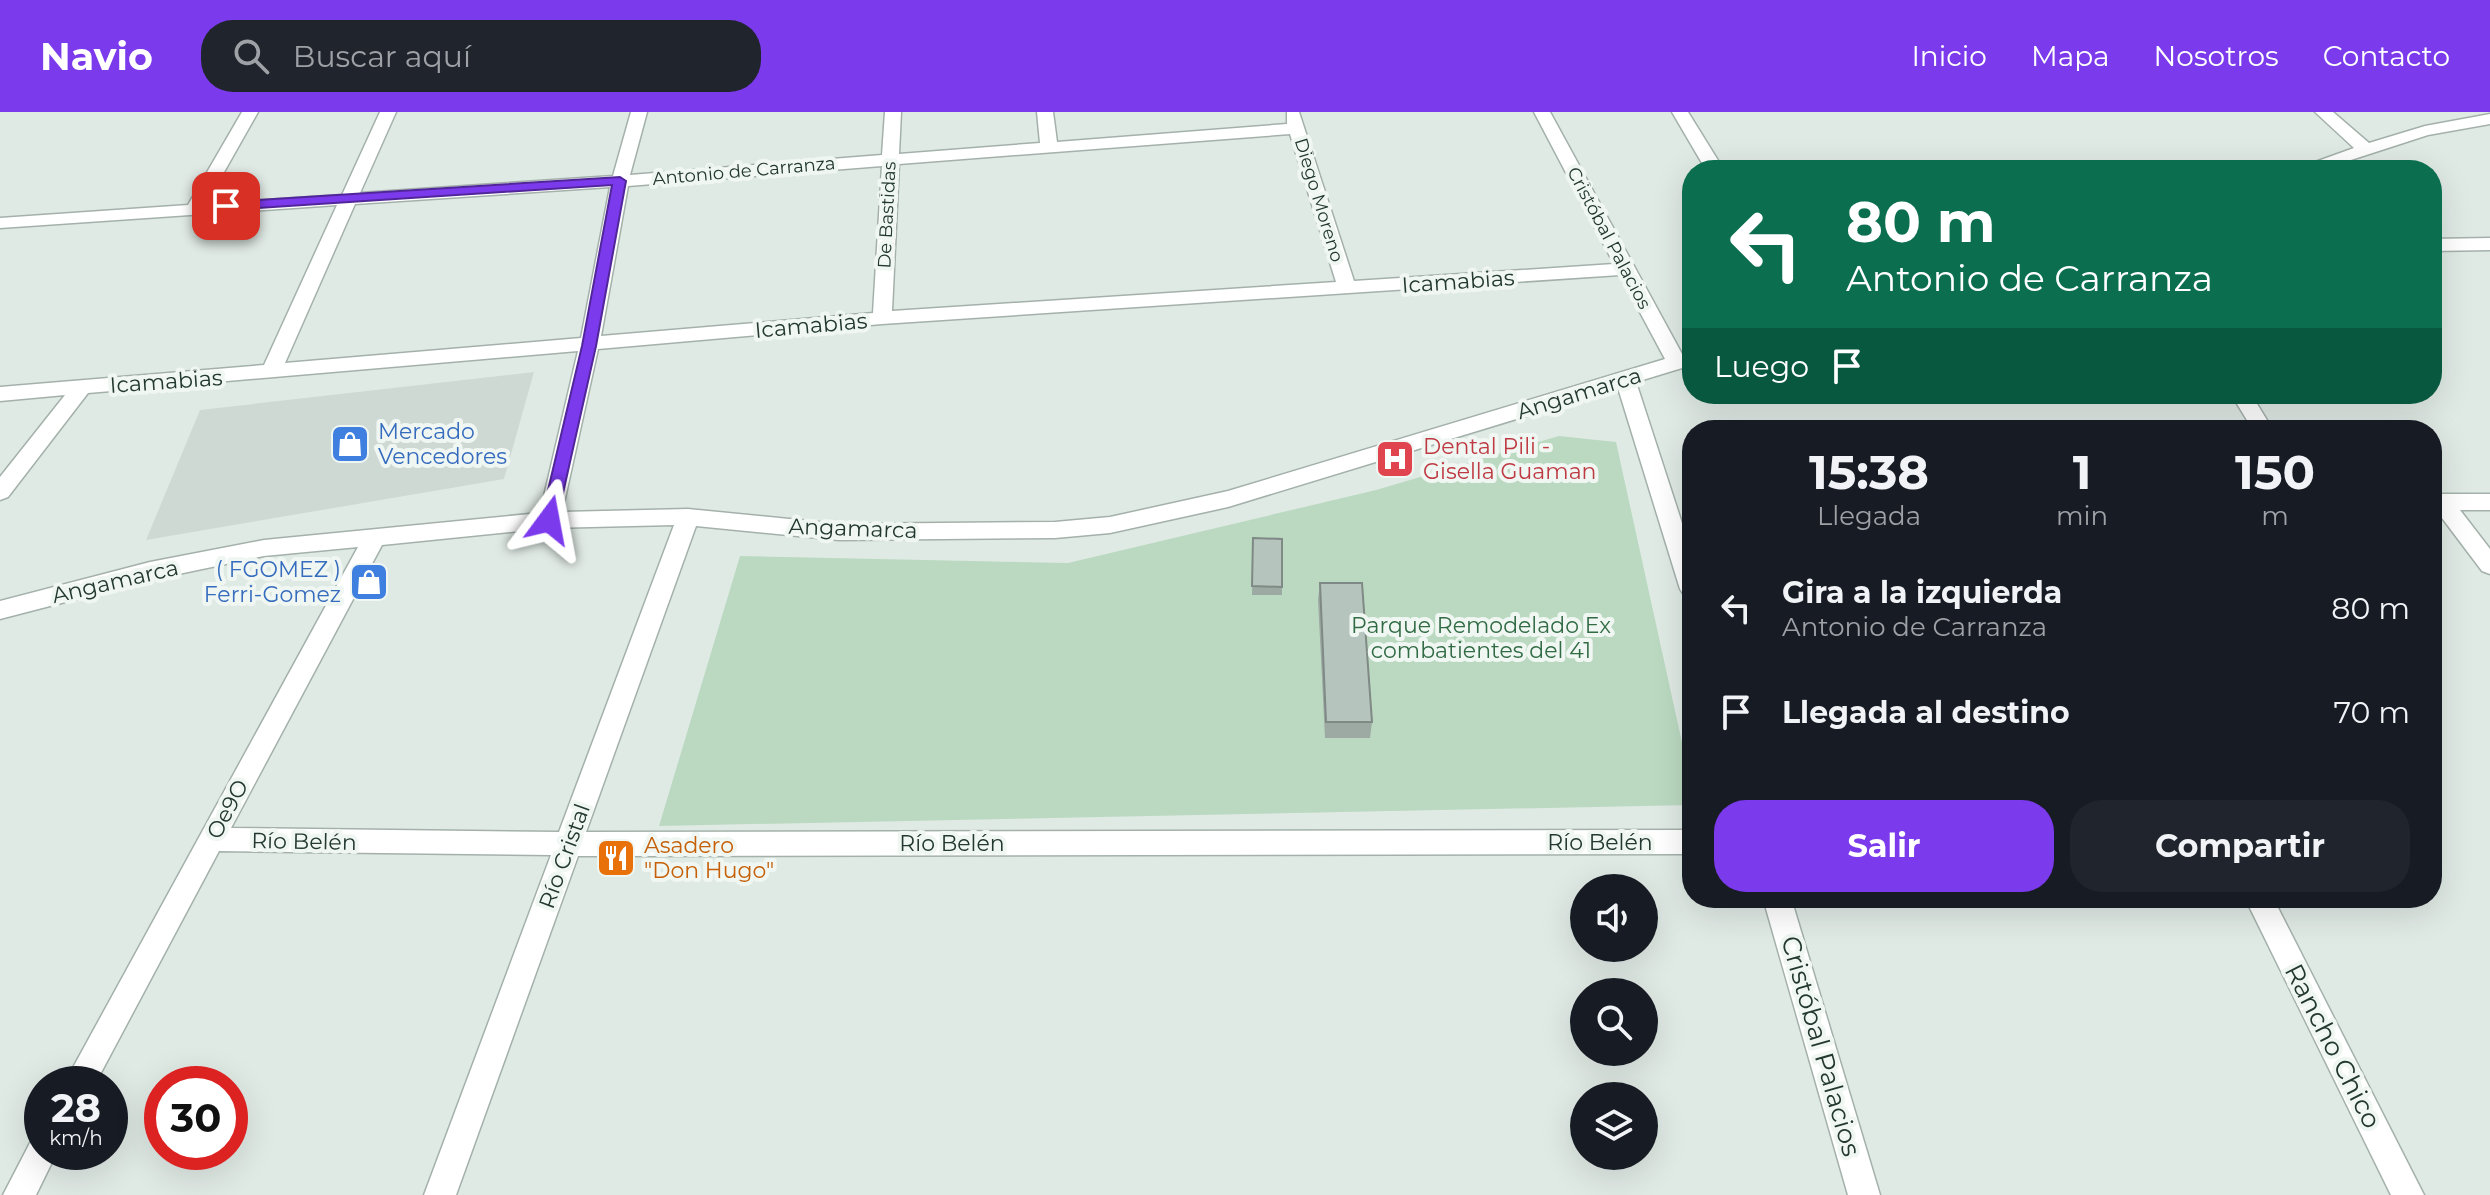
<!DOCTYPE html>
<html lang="es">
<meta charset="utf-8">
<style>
body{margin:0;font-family:Montserrat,sans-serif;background:#20242c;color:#f1f3f6;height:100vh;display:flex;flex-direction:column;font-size:30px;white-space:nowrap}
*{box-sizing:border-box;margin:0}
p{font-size:26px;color:#9ea1a6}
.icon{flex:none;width:44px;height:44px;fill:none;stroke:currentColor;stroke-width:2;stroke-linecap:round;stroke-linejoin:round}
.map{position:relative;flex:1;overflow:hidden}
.side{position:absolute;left:1682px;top:308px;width:760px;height:488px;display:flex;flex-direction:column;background:#171b24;border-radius:32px;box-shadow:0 8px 32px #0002}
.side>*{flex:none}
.top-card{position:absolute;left:1682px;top:48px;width:760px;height:244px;border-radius:32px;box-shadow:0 8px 32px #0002;background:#0b6e4f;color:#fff;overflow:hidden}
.buttons{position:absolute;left:1570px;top:762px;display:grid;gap:16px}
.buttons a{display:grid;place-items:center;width:88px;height:88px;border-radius:50%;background:#171b24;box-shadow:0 8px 32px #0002;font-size:40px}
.speed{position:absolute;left:24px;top:954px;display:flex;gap:16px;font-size:40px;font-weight:700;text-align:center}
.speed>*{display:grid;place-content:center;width:104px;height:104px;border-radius:50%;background:#171b24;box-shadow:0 8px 32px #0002;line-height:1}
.speed small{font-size:20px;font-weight:400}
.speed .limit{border:12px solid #d22;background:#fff;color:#111}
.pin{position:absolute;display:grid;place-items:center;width:68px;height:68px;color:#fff;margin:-34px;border-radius:16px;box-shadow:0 4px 12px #0006}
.me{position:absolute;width:88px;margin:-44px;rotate:13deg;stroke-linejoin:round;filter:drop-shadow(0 0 6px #0008)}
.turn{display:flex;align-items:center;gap:28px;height:168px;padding:0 32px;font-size:36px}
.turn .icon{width:104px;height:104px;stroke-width:2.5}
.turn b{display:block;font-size:56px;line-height:68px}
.then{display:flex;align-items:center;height:76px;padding:0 32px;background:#0003;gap:16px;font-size:30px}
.eta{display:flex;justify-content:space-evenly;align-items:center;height:136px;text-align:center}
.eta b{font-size:48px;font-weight:700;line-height:56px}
.primary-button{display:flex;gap:16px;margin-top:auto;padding:16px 32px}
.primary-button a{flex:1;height:92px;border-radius:32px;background:#7c3aed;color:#fff;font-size:32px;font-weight:700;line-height:92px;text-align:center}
.primary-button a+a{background:#20242c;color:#f1f3f6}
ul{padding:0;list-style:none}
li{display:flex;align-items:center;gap:24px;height:104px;padding:0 32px}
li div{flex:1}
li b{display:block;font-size:30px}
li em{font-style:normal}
header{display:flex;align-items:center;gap:48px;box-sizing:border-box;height:112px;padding:0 40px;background:#7c3aed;color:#fff}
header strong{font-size:38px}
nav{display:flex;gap:44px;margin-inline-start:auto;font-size:28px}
.search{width:560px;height:72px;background:#20242c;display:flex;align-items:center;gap:20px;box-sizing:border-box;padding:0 28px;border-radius:32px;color:#9ea1a6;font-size:30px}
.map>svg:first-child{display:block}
.built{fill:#cfd9d4}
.green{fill:#bbd9c1}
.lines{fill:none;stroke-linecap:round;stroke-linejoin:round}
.minor-casing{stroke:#a4b1ab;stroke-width:3}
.minor{fill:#fff;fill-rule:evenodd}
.wall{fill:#9da9a3}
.building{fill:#b6c4be;stroke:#7f8985;stroke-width:2}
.route{fill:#7c3aed;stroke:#51269a;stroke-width:2}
.labels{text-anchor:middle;stroke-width:8;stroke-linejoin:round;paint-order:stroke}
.far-street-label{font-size:18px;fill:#233831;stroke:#f0f7f3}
.street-label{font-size:22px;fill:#233831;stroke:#f0f7f3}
.shop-label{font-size:22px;fill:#366cbe;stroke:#f0f7f3;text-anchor:start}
.health-label{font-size:22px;fill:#be3a42;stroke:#f0f7f3;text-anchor:start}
.park-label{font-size:22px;fill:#316b44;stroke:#f0f7f3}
.food-label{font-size:22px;fill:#c56008;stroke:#f0f7f3;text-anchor:start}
.near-street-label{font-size:26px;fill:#233831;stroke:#f0f7f3}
</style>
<header>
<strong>Navio</strong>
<div class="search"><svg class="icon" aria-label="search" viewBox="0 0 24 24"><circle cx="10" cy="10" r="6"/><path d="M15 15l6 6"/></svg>Buscar aquí</div>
<nav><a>Inicio</a><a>Mapa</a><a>Nosotros</a><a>Contacto</a></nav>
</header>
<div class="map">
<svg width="2490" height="1083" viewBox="0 0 2490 1083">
<rect width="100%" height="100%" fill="#e0eae5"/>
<!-- built -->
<polygon class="built" points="534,260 504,367 146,428 200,298"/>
<!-- green -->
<polygon class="green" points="1559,324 1616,330 1692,676 1692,693 659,714 740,444 1068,451 1376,378"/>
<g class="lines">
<defs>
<g id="minor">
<path d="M242,0h16l-52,92 136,-9 38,-83h16l-36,81 253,-17 18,-64h16l-17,63 252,-20 3,-43h16l-2,42 141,-11 -3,-31h16l4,30 230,-18v-12h12l55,169 260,-17 -80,-152h16l132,242 10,-2v13l-56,17 56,172v44l-8,-3 -4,-6 -62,-201 -390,119 -118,26 -55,5 -216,2 -143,-14 -110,306 1106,-2v24l-1114,2 -122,339h-32l127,-340 -332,-4 -124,233h-31l294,-537 -94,9 -114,24 -150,39v-18l150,-39 114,-22 276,-27 38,-162 -490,42 -80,104 -8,3v-23l65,-82 -65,6v-14l264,-22 73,-160 -337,23v-10l188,-13zM1290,22l46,148 -444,29 7,-147zM882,54l-9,147 -272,23 27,-150zM610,75l-29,151 -296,25 70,-159zM1620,163l45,84 -437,132 -118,26 -55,5 -216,2 -151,-15 -126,3 36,-163 284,-25zM674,413l-115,307 -328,-4 151,-283 167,-17z"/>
<polygon points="1672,0 1688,0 1724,58 1706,58"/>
<polygon points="2315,0 2333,0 2369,31 2425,14 2490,2 2490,12 2428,23 2320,58 2293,58 2354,36"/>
<polygon points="2490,126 2490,138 2432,139 2432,127"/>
<polygon points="2231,282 2251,282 2273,318 2253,318"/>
<polygon points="2432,382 2490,382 2490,398 2460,398 2490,437 2490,462 2482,459 2436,398 2432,398"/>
<polygon points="1763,786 1791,786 1880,1083 1848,1083"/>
<polygon points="2245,786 2273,786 2424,1083 2391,1083"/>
<polygon points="42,1025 42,1040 57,1040 36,1083 3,1083 31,1029"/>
</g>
</defs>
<!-- minor casing -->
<use href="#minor" class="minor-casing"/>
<!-- minor -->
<use href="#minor" class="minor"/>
</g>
<!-- wall -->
<g class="wall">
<polygon points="1253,426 1282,427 1282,483 1252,483"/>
<polygon points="1320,471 1372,610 1370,626 1325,626 1318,488"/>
</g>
<!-- building -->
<g class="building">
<polygon points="1253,426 1282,427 1282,475 1252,474"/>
<polygon points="1320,471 1362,471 1372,610 1326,610"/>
</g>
<!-- route -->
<polygon class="route" points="620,65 626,69 596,234 557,408 549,415 541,408 582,234 612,73 226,98 219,94 226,90"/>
<!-- icons -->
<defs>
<symbol id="shop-square" viewBox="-11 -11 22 22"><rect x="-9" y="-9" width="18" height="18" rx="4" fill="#3f7fe0" stroke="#f0f7f3"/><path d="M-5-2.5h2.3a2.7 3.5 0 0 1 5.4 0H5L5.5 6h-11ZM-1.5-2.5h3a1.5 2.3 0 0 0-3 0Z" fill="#fff"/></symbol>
<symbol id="hospital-square" viewBox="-11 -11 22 22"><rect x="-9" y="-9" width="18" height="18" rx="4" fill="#e0444e" stroke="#f0f7f3"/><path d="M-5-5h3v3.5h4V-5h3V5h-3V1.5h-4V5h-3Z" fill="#fff"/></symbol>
<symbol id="restaurant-square" viewBox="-11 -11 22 22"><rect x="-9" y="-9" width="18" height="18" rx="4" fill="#e8710a" stroke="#f0f7f3"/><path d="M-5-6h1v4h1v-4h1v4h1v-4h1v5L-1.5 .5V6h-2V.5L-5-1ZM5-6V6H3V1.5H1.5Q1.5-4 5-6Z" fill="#fff"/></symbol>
</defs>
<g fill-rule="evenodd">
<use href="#shop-square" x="328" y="310" width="44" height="44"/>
<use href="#hospital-square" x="1373" y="325" width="44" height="44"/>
<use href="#shop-square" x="347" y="448" width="44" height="44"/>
<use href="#restaurant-square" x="594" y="724" width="44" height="44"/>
</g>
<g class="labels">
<!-- far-street labels -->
<g class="far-street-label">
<text transform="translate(744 59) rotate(-5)" y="6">Antonio de Carranza</text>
<text transform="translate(1319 88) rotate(73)" y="6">Diego Moreno</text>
<text transform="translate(887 103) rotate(-87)" y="6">De Bastidas</text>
<text transform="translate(1609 126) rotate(62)" y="6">Cristóbal Palacios</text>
</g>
<!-- street labels -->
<g class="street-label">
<text transform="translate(1458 169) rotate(-4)" y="8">Icamabias</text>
<text transform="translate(811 213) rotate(-5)" y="8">Icamabias</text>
<text transform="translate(166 269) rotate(-4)" y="8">Icamabias</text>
<text transform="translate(1579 281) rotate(-17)" y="8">Angamarca</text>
<text transform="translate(853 416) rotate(2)" y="8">Angamarca</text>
<text transform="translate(115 469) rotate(-13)" y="8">Angamarca</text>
<text transform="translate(227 697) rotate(-62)" y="8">Oe9O</text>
<text transform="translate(304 729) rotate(1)" y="8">Río Belén</text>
<text x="1600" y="738">Río Belén</text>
<text x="952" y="739">Río Belén</text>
<text transform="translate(564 744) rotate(-70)" y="8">Río Cristal</text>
</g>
<!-- shop labels -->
<g class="shop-label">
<text x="378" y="327">Mercado<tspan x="378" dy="25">Vencedores</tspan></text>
<text x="341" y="465" text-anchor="end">( FGOMEZ )<tspan x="341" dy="25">Ferri-Gomez</tspan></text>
</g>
<!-- health labels -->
<g class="health-label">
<text x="1423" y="342">Dental Pili -<tspan x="1423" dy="25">Gisella Guaman</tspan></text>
</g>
<!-- park labels -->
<g class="park-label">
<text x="1481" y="521">Parque Remodelado Ex<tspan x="1481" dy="25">combatientes del 41</tspan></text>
</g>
<!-- food labels -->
<g class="food-label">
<text x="644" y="741">Asadero<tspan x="644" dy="25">"Don Hugo"</tspan></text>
</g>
<!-- near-street labels -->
<g class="near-street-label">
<text transform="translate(1821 934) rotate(74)" y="9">Cristóbal Palacios</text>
<text transform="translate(2333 934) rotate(63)" y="9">Rancho Chico</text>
</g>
</g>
</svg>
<div class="buttons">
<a><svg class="icon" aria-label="sound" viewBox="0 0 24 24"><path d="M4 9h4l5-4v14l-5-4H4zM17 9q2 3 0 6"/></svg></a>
<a><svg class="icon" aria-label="search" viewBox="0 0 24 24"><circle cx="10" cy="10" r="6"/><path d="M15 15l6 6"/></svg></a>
<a><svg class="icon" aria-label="layers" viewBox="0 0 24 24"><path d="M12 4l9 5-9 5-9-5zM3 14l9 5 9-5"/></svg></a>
</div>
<div class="speed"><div>28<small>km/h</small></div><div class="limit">30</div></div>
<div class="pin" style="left:226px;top:94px;background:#d93025"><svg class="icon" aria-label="arrive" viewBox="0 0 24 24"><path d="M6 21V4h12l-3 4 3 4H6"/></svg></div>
<svg class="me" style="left:549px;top:408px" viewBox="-20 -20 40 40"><path d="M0-17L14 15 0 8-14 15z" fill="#7c3aed" stroke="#fff" stroke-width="4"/></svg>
<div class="top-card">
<div class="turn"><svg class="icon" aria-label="left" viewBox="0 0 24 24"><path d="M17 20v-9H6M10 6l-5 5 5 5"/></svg><div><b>80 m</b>Antonio de Carranza</div></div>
<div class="then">Luego<svg class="icon" aria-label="arrive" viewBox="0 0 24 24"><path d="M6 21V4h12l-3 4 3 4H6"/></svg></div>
</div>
<section class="side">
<div class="eta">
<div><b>15:38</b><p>Llegada</p></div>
<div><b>1</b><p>min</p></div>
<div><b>150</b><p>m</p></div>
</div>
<ul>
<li><svg class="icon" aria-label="left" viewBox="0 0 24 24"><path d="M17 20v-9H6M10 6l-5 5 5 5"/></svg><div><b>Gira a la izquierda</b><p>Antonio de Carranza</p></div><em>80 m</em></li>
<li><svg class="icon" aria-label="arrive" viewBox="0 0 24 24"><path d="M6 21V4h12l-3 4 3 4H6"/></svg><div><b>Llegada al destino</b></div><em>70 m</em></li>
</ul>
<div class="primary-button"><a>Salir</a><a>Compartir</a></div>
</section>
</div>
